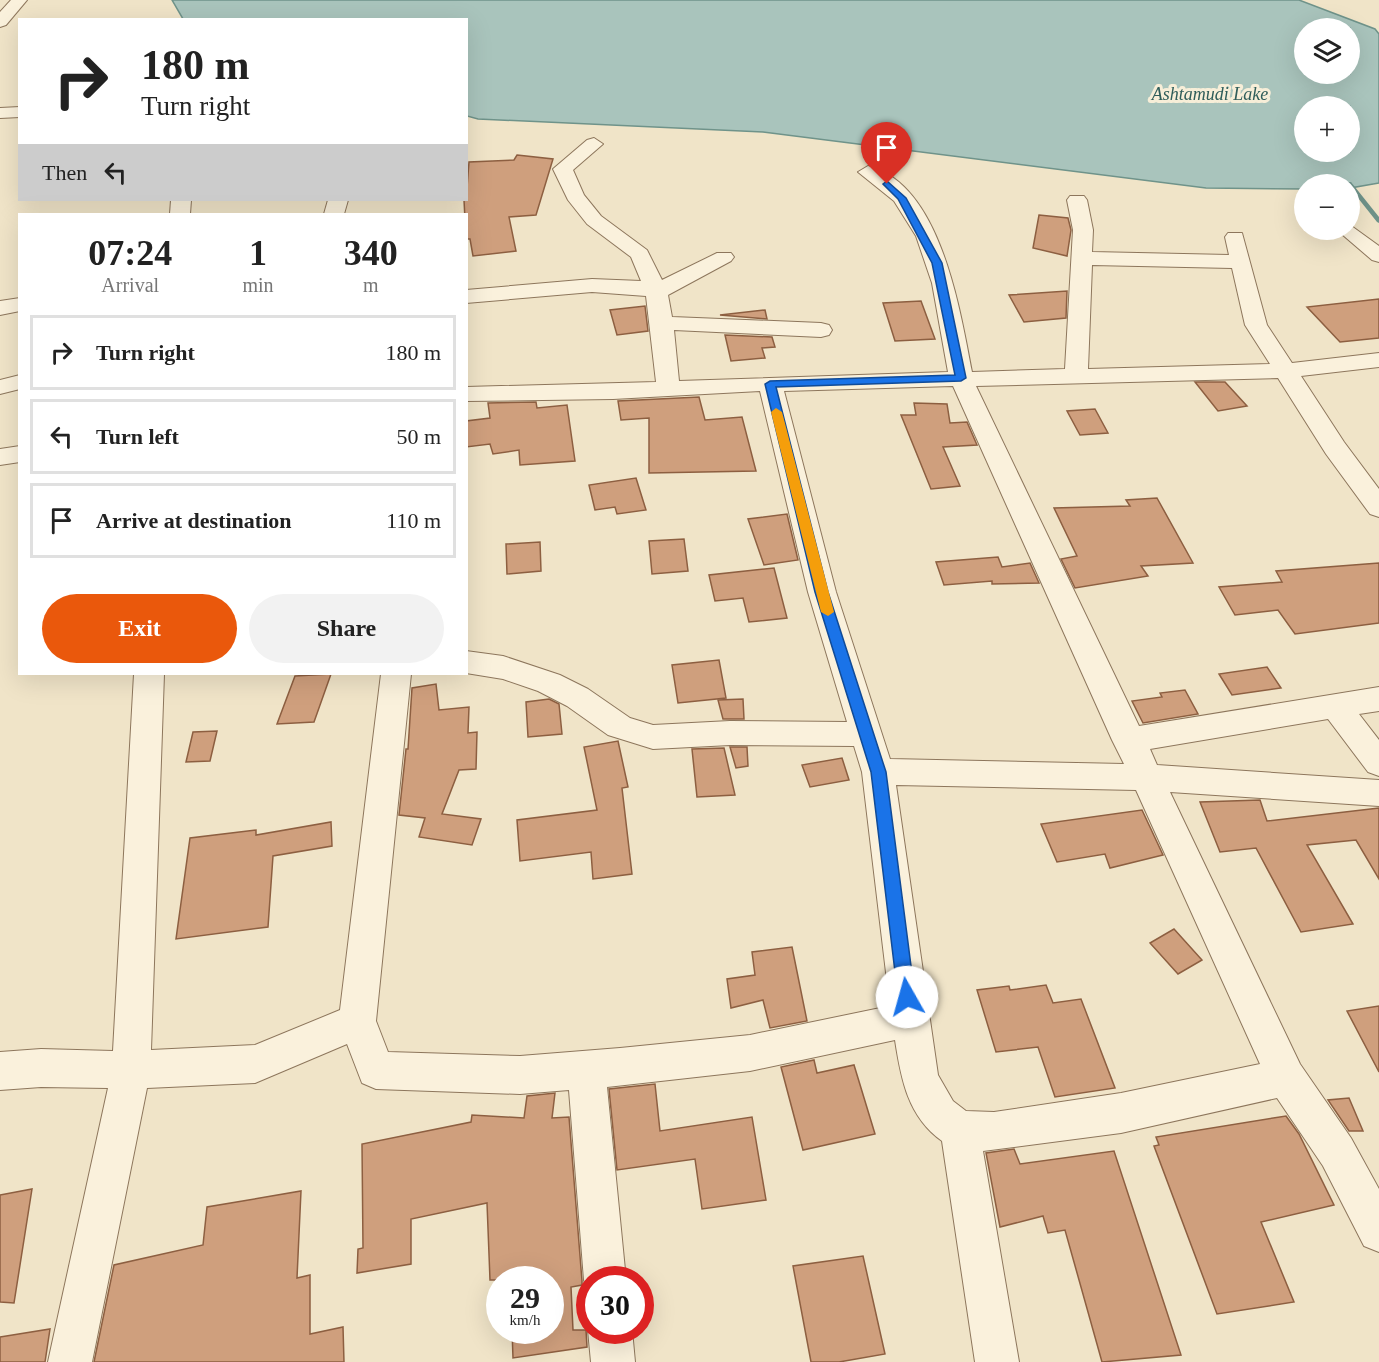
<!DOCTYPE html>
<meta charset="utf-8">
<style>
body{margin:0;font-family:"Times New Roman",serif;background:#f2f2f2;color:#222;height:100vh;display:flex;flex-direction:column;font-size:22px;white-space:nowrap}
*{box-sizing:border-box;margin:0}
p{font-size:20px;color:#767676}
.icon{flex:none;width:33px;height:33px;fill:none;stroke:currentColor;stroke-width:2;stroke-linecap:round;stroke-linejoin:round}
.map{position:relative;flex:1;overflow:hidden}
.panel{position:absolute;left:18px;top:213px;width:450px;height:462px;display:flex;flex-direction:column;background:#fff;border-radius:0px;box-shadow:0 6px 24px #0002}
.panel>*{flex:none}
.guide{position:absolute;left:18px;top:18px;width:450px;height:183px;border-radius:0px;box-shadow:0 6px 24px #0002;background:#fff;color:#222;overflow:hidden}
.buttons{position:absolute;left:1294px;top:18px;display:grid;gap:12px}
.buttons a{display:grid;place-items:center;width:66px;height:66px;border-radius:50%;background:#fff;box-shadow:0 6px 24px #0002;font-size:30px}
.speed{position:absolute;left:486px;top:1266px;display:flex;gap:12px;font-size:30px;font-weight:700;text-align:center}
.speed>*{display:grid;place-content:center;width:78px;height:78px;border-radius:50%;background:#fff;box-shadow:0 6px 24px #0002;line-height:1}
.speed small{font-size:15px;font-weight:400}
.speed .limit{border:9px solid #d22;background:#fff;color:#111}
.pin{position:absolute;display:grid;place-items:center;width:51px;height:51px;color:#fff;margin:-62px -26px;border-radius:50% 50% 50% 0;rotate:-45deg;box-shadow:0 0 6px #0007}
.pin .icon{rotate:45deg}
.me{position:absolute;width:66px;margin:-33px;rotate:353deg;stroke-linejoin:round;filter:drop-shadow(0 0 4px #0008)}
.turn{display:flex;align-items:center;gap:21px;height:126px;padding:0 24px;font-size:27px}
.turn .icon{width:78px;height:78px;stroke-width:2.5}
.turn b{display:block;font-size:42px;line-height:51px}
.then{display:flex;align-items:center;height:57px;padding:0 24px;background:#0003;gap:12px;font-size:22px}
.eta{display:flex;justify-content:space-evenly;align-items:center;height:102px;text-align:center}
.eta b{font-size:36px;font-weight:600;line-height:42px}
.action{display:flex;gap:12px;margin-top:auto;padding:12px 24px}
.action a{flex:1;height:69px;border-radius:36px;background:#ea580c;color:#fff;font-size:24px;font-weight:600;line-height:69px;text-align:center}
.action a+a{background:#f2f2f2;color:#222}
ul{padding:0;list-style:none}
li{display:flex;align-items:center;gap:18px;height:75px;margin:0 12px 9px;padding:0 12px;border:3px solid #e0e0e0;border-radius:0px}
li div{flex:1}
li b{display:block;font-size:22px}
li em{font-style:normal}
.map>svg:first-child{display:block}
.water{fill:#a9c4bc;stroke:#6f938a;stroke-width:1.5;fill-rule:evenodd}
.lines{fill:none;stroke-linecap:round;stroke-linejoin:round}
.stream{fill:#6f938a;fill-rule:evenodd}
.building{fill:#cf9f7d;stroke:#8d5f41;stroke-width:1.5}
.minor-casing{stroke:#8d765c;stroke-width:2}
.minor{fill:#faf1dc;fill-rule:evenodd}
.route{fill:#1a73e8;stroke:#114b97;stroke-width:1.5}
.slow{fill:#f59e0b}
.labels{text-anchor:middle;stroke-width:6;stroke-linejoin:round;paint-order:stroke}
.far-water-label{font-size:18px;font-style:italic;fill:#2f5d5a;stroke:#f7eed8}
</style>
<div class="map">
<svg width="1379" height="1362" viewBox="0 0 1379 1362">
<rect width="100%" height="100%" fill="#f0e4c8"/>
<!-- water -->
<path class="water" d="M172,0h1127l76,29 4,5v149l-29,5v-4h-45v5l-99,-1 -443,-56 -285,-13 -11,-3 -1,-96 -283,-1zM1305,28h45v46h-45zM1305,106h45v46h-45z"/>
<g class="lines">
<!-- stream -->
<polygon class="stream" points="1347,182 1351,182 1379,217 1379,223 1377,222 1350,188 1350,184 1347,184"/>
</g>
<!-- building -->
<g class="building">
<polygon points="517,155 553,159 536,215 509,217 516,251 473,256 470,239 466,239 464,200 466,200 469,162 514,160"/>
<polygon points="1039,215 1068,218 1071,230 1067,256 1033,248"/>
<polygon points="1067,291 1066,318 1024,322 1009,295"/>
<polygon points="1379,299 1379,338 1340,342 1307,307"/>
<polygon points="921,301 935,339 895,341 883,303"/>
<polygon points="645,306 648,331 617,335 610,310"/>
<polygon points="765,310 767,319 720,315"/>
<polygon points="725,335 772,337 775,347 762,348 765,358 731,361"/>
<polygon points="1195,382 1225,382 1247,406 1218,411"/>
<polygon points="699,397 705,420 742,417 756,471 649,473 649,418 621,420 618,401"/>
<polygon points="536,402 537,408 567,405 575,461 520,465 519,450 493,454 490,444 466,447 466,421 490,418 488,403"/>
<polygon points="914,403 947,404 950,423 967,422 977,445 943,447 960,486 931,489 901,415 916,415"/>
<polygon points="1095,409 1108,433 1080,435 1067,411"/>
<polygon points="636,478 646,510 617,514 615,507 595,510 589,485"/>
<polygon points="1157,498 1193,563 1141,566 1148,576 1075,588 1061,559 1077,556 1054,508 1130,506 1126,500"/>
<polygon points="787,514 798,560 764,565 748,519"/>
<polygon points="684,539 688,571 652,574 649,541"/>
<polygon points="540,542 541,571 507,574 506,544"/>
<polygon points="998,557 1002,567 1030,563 1039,583 992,584 992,581 944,585 936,562"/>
<polygon points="1379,563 1379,623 1295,634 1278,610 1235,615 1219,587 1282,582 1276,571"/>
<polygon points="774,568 787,618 749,622 743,598 715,601 709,575"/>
<polygon points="719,660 726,698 678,703 672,665"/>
<polygon points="1267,667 1281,688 1232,695 1219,674"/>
<polygon points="331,674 314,722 277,724 295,676"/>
<polygon points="436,684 439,710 469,707 468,733 477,732 476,769 459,770 442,814 481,819 472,845 419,837 425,818 399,815 406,749 408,749 412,688"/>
<polygon points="1185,690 1198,714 1143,723 1132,701 1162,697 1160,693"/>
<polygon points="549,699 559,704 562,734 528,737 526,702"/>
<polygon points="743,699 744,719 723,719 718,700"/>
<polygon points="217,731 210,761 186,762 193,732"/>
<polygon points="618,741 628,787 622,788 632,874 593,879 591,852 520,861 517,820 597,810 584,747"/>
<polygon points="730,747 747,747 748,766 736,768"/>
<polygon points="724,748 735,795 697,797 692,749"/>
<polygon points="842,758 849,780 810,787 802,765"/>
<polygon points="1260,800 1267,821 1379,808 1379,879 1356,840 1307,845 1353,924 1301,932 1256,848 1220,852 1200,802"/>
<polygon points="1142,810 1163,855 1110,868 1105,854 1057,862 1041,824"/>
<polygon points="331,822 332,846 273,856 268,927 176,939 190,838 256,830 256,835"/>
<polygon points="1174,929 1202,960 1178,974 1150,943"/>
<polygon points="792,947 807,1021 770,1028 763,1000 731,1008 727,979 755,975 752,952"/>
<polygon points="1046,985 1053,1003 1081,999 1115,1088 1055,1097 1038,1047 996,1052 977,990 1009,986 1010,990"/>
<polygon points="1379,1006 1379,1072 1347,1011"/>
<polygon points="814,1060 817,1073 854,1065 875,1134 803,1150 781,1067"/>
<polygon points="655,1084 660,1131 752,1117 766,1200 702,1209 695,1159 617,1170 609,1089"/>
<polygon points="555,1093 552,1118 569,1117 582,1281 582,1285 571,1287 573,1330 586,1330 587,1347 513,1358 512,1330 550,1330 550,1280 490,1280 487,1203 411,1219 411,1264 357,1273 358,1249 363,1248 362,1144 471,1122 472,1115 524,1118 527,1096"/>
<polygon points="1349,1098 1363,1131 1349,1131 1328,1100"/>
<polygon points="1286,1116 1299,1134 1334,1205 1261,1222 1294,1302 1217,1314 1154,1146 1159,1145 1156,1137"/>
<polygon points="1014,1149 1020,1164 1114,1151 1181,1355 1102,1362 1065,1230 1048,1233 1043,1216 1000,1227 986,1153"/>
<polygon points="32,1189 14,1303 0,1302 0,1195"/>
<polygon points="301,1191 297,1278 310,1275 310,1334 343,1327 344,1362 94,1362 114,1265 203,1245 207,1207"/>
<polygon points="863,1256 885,1354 839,1362 811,1362 793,1266"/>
<polygon points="50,1329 45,1362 0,1362 0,1337"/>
</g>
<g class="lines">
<defs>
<g id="minor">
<polygon points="11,0 27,0 6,25 0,27 0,12"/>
<polygon points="20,107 20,117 0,118 0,108"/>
<path d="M594,138l9,6 -30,26 11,25 17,21 46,34 15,30 55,-27h14l3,4 -3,4 -63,34 4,22 149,6 8,2 3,5 -3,5 -8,2 -147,-7 5,51 269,-9 -16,-89 -16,-47 -22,-35 -36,-29 10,-6c73,18 92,145 104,206l93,-3 8,-139 -6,-30 3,-4h14l3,4 6,30 -1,22 137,3 -4,-18 3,-4h14l25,92 25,38 87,-10v14l-78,9 43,66 35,47v28l-9,-3 -44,-60 -48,-76 -302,8 163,340 240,-39v24l-20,3 20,26v36l-11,-4 -40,-53 -178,30 7,16 222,15v26l-209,-14 130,272 51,74 28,51v63l-15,-6 -41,-80 -46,-68 -156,35 -138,18 36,211h-44l-33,-221c-34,-24 -41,-62 -47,-101l-145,31 -143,16 19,193h-36v14l-6,-14 -15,-190 -49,4 -144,-5 -14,-6 -15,-39 -92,39 -108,5 -55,274h-44l60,-274 -67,-1 -41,3v-38l41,-3 72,2 21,-377h30l-13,376 104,-5 85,-35 41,-336h30l-35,347 12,31 132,4 100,-8 130,-13 140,-29 -28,-234 -8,-26 -124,-1 -77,4 -45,-14 -41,-29 -29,-15 -35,-12 -37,-6v-22l37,5 57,19 28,14 42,29 23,7 77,-4 117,1 -39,-130 -48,-201 -147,8 -147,2v-14l190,-5 -10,-86 -54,-4 -126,11v-13l126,-11 49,2 -10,-24 -44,-33 -19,-24 -15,-31 34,-29zM1092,265l140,3 13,57 25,39 -182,5zM953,386l159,354 12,24 -234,-5 -54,-167 -52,-201zM896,785l240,5 124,274 -139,29 -127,19 -28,-1 -13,-10 -15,-26z"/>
<polygon points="171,200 191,200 190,214 170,214"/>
<polygon points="328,200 348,200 344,214 324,214"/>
<polygon points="1350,225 1379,246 1379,262 1372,260 1337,230 1350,230"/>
<polygon points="20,298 20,311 0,315 0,301"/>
<polygon points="20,375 20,389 0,394 0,380"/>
<polygon points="20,446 20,462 0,465 0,449"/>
<polygon points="590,1327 590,1330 632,1330 635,1362 591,1362 588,1330"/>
</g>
</defs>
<!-- minor casing -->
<use href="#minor" class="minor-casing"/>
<!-- minor -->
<use href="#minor" class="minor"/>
</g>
<!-- route -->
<polygon class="route" points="887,181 906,198 942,263 966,378 961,381 776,387 828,592 886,772 915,997 913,1002 907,1004 901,1002 898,997 871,772 815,592 765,384 770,381 955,375 932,263 898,199 883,184"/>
<!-- slow -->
<polygon class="slow" points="776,408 782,412 834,612 828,616 821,612 771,412"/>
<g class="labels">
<!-- far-water labels -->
<g class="far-water-label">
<text x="1210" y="100">Ashtamudi Lake</text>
</g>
</g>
</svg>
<div class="buttons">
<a><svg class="icon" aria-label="layers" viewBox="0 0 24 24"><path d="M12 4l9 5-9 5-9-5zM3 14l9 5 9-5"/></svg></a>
<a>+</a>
<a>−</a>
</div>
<div class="speed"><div>29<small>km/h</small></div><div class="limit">30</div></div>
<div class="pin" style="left:887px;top:184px;background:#d93025"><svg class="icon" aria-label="arrive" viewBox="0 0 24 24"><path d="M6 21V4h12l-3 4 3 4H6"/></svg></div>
<svg class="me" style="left:907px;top:997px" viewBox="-20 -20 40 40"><circle r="19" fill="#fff"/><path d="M0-13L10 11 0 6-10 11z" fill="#1a73e8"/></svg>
<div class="guide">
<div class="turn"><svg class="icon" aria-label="right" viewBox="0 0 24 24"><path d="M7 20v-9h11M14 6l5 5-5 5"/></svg><div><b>180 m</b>Turn right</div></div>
<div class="then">Then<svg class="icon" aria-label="left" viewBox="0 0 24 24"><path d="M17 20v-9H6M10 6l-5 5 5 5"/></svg></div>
</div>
<section class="panel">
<div class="eta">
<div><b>07:24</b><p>Arrival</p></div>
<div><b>1</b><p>min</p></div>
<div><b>340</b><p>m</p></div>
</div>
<ul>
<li><svg class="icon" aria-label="right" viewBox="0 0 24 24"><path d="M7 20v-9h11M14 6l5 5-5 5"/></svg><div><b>Turn right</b></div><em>180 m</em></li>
<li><svg class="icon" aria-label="left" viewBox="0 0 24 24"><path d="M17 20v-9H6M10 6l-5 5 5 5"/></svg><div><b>Turn left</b></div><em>50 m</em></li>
<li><svg class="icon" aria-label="arrive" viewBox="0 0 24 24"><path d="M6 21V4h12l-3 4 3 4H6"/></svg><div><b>Arrive at destination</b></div><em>110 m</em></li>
</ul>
<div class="action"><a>Exit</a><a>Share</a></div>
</section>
</div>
